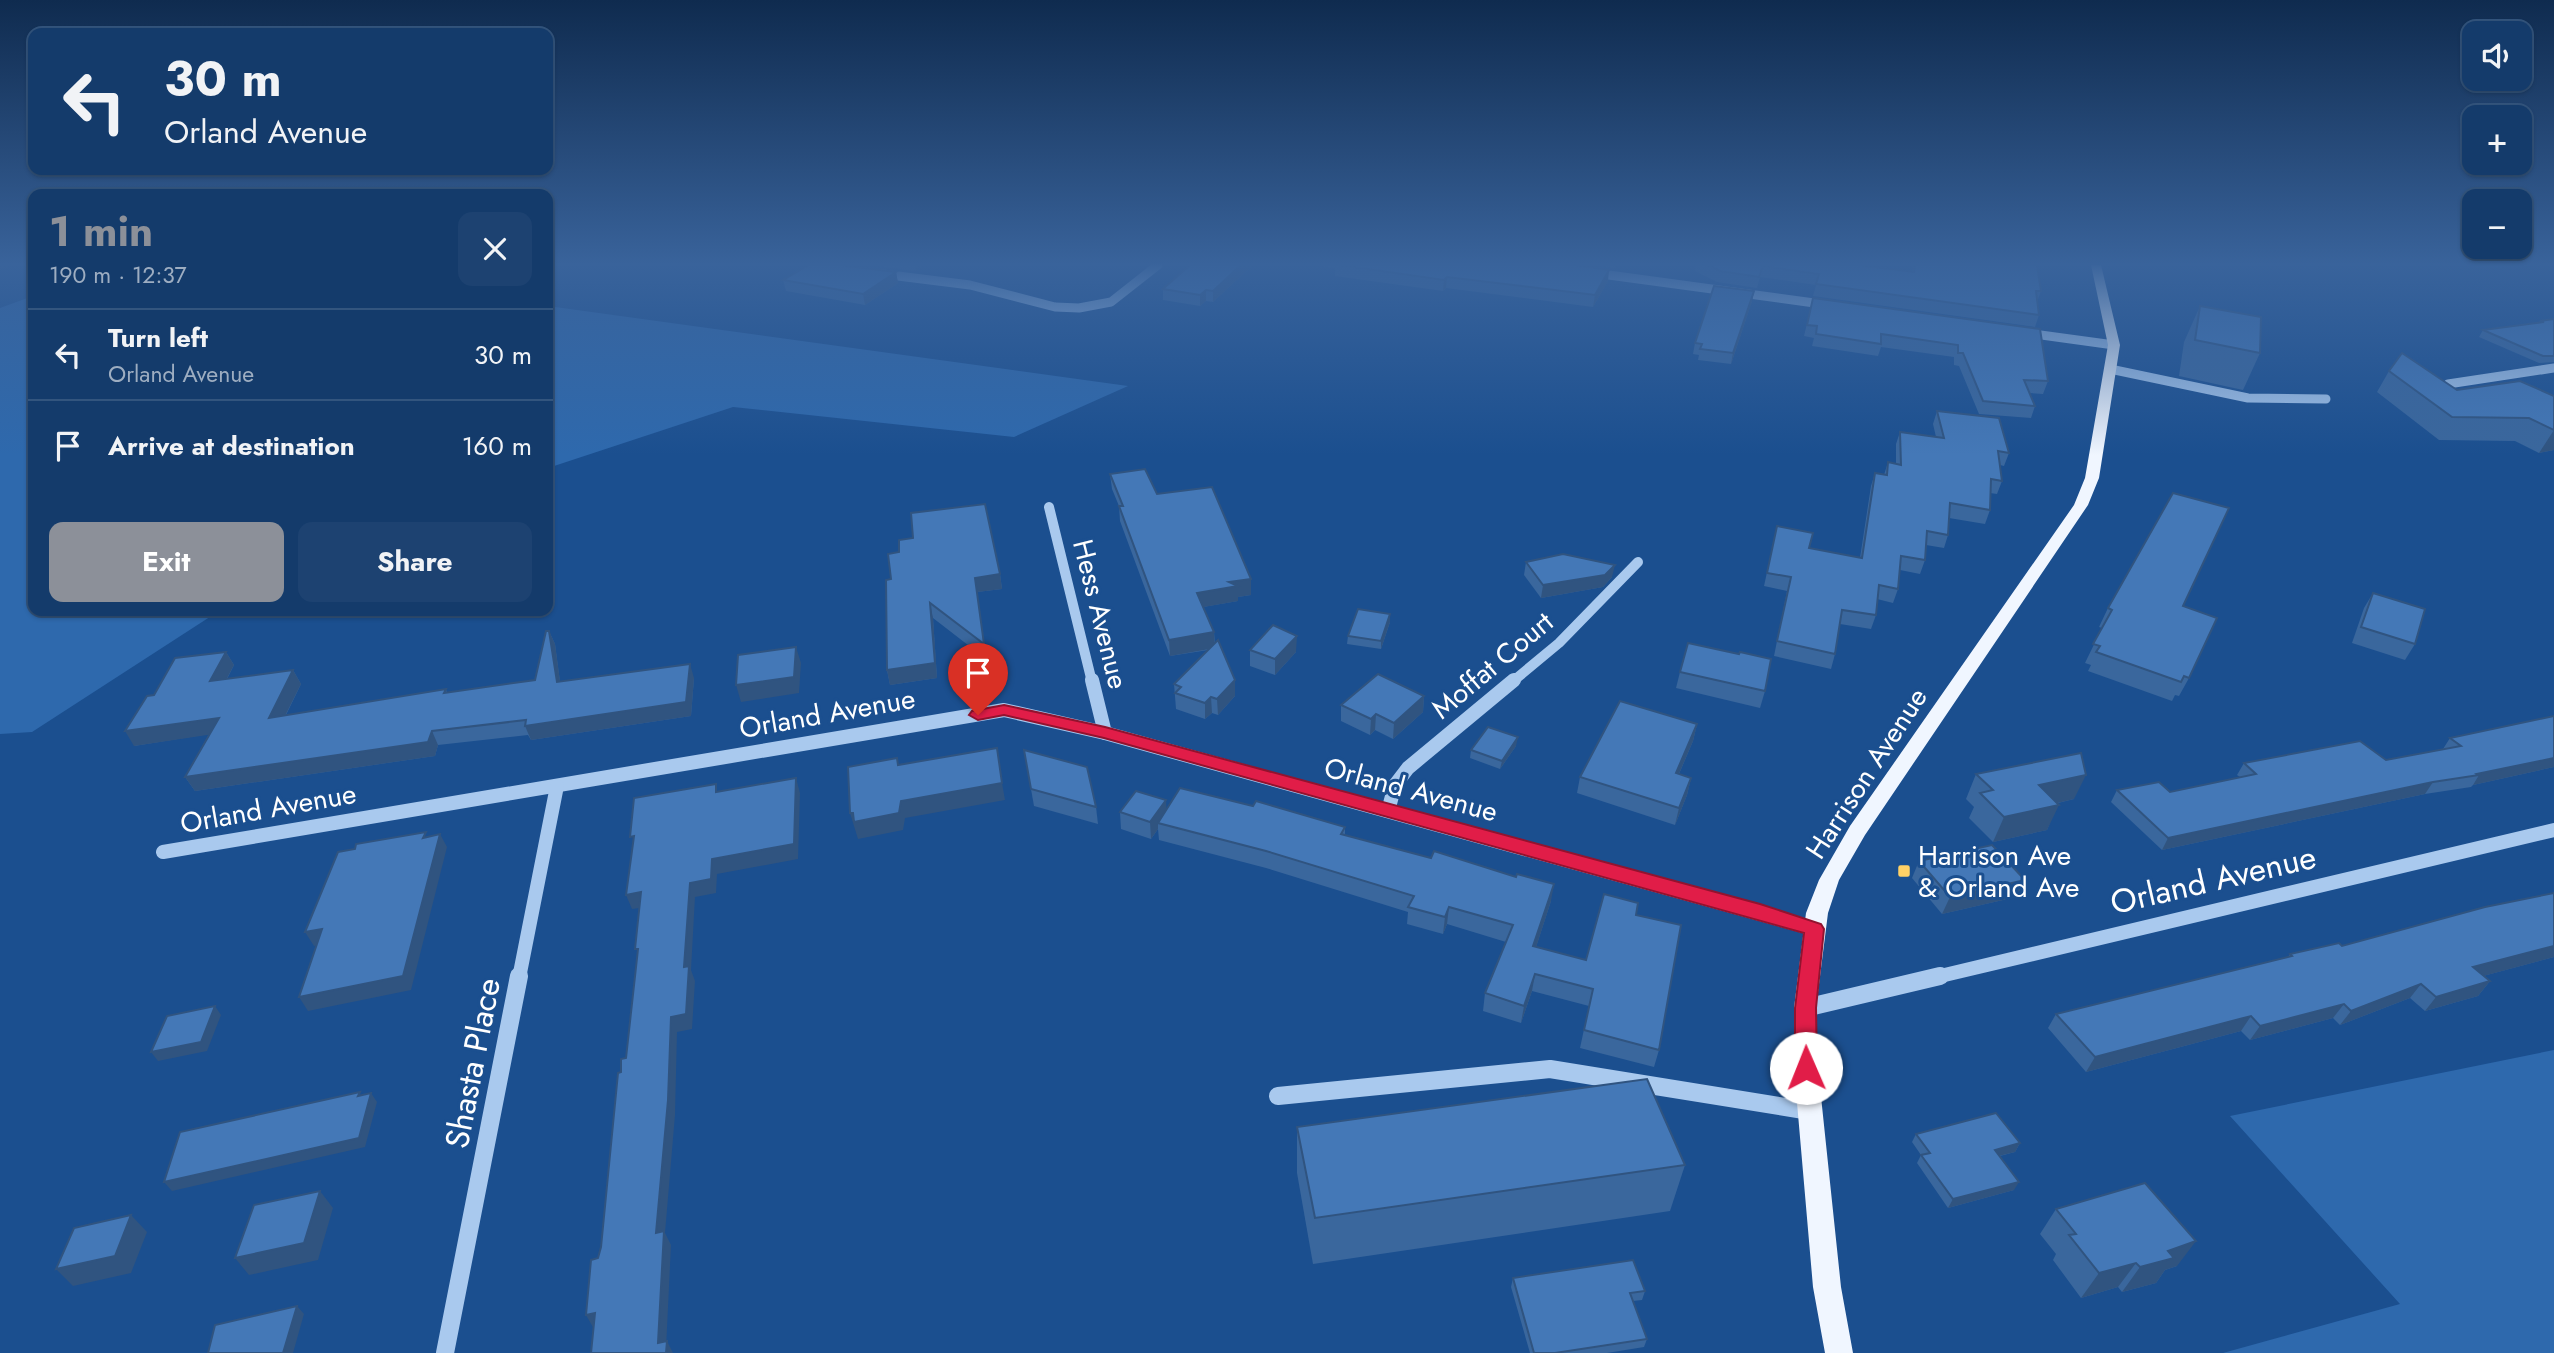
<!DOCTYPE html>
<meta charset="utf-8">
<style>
body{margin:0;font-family:Jost,sans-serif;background:#1d4271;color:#f1f3f6;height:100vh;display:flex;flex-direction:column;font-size:26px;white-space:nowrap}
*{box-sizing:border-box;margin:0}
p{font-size:23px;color:#9dadc1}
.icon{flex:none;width:38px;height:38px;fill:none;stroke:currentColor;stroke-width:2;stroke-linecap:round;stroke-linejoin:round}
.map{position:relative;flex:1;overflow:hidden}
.drawer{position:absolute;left:28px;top:189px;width:525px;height:427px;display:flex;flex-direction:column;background:#143b6b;border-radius:14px;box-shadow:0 2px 5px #0004,0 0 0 2px #33557e}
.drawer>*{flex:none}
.banner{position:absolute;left:28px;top:28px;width:525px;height:147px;border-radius:14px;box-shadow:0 2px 5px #0004,0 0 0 2px #33557e;background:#143b6b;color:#f1f3f6;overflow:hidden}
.fabs{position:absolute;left:2462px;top:21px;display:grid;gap:14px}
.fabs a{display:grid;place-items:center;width:70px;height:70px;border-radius:14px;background:#143b6b;box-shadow:0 2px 5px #0004,0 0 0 2px #33557e;font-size:35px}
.pin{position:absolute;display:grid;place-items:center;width:60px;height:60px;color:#fff;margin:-72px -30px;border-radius:50% 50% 50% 0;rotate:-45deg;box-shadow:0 0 7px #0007}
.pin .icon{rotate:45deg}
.me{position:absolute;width:77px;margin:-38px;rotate:359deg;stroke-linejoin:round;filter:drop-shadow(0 0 5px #0008)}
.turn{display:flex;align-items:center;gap:24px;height:147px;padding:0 21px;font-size:32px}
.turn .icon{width:91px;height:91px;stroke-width:2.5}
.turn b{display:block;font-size:49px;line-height:60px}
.round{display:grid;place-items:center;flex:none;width:74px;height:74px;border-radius:14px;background:#1d4271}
.headline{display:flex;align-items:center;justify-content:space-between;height:119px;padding:0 21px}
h1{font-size:42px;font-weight:700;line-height:52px;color:#8c9099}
.primary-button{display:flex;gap:14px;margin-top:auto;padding:14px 21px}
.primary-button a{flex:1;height:80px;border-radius:14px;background:#8c9099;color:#fff;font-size:28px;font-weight:700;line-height:80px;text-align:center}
.primary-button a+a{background:#1d4271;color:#f1f3f6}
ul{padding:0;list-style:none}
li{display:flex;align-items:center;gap:21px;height:91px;padding:0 21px;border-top:2px solid #33557e}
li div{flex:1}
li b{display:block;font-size:26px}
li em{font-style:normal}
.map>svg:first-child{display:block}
.green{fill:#2e69ad}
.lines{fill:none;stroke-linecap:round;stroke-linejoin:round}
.minor-far3{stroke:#a9c9ee;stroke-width:9}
.minor-far2{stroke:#a9c9ee;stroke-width:10}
.minor-far1{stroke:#a9c9ee;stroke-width:14}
.minor{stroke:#a9c9ee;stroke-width:18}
.major{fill:#f0f6ff;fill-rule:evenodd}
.wall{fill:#3a679d}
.shaded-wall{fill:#305480}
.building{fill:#4478b7;stroke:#305480;stroke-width:2}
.route{fill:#e11d48;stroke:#92132f;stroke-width:2}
.poi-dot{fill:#ffd166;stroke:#1b4f8f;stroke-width:2.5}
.labels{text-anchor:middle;stroke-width:6;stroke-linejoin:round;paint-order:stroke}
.street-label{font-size:28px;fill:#fff;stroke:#1b4f8f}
.poi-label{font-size:28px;fill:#fff;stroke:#1b4f8f;text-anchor:start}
.near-street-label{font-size:33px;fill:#fff;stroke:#1b4f8f}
</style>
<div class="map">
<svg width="2554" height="1353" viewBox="0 0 2554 1353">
<rect width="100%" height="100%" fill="#1b4f8f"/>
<!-- green -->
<g class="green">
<polygon points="33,296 33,611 219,611 32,732 0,734 0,308"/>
<polygon points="548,306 1128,386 1014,437 733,407 548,468"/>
<polygon points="2554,1050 2554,1353 2223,1353 2400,1304 2230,1116"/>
</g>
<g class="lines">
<!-- minor-far3 -->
<g class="minor-far3">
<polyline points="1594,273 1829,305"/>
<polyline points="882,274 970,285 1055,307 1079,308 1111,302 1158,265"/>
<polyline points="2027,333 2114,345"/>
<polyline points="2110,369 2248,398 2326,399"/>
<polyline points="2448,384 2554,368"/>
</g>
<!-- minor-far2 -->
<g class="minor-far2">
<polyline points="1049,507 1092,682"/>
<polyline points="1512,682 1559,643 1638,562"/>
</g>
<!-- minor-far1 -->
<g class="minor-far1">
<polyline points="1092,680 1105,733"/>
<polyline points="1388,811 1395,785 1408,768 1514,680"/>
<polyline points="163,852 1004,710 1105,733 1814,929"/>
<polyline points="519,978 557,786"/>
<polyline points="1932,978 2554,830"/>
</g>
<!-- minor -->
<g class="minor">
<polyline points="1805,1008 1940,976"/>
<polyline points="1278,1096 1550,1069 1810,1111"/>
<polyline points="445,1353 519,976"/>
</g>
<!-- major -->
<polygon class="major" points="2091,265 2101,265 2120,345 2099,478 2088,505 1865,835 1839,880 1828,913 1816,1008 1818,1068 1841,1287 1853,1353 1825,1353 1813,1287 1794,1068 1794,1008 1806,913 1819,880 1850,826 2074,505 2085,478 2108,345"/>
</g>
<!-- wall -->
<g class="wall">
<polygon points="869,265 924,265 916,271"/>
<polygon points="1190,265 1253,265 1213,302 1206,301 1200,306 1163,300 1163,289"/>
<polygon points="1313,265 1576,265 1608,281 1593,307 1446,288 1443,291 1335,276 1335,268"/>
<polygon points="1594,265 1617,265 1615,268"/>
<polygon points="1696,265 1858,265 1912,272 1913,265 2037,265 2041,291 2037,302 2039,315 2035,327 1813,296 1816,285 1760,277 1757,288 1717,282 1695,271"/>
<polygon points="896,272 898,283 865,305 786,291 783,280"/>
<polygon points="1754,291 1752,301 1731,364 1698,360 1699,355 1693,354 1695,343"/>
<polygon points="1813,298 2040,329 2048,381 2043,394 2030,393 2035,406 2031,418 1979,414 1959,366 1954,365 1954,357 1881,347 1878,356 1812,346 1814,338 1804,336"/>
<polygon points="2200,306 2260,353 2243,390 2179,376 2184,342"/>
<polygon points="2554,319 2554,362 2539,363 2479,337 2483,330 2539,323 2540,321"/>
<polygon points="2389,371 2457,390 2554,396 2554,450 2539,453 2515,441 2439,440 2377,392"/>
<polygon points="1937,411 2009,453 2004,466 2000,465 2002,481 1997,494 1990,493 1990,510 1985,524 1949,518 1948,535 1944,548 1926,545 1925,560 1920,574 1900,570 1898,589 1893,603 1877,599 1876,615 1871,629 1840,624 1835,654 1831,669 1774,656 1787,591 1764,586 1777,526 1809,548 1860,558 1871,486 1875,473 1884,475 1888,462 1896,464 1896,444 1900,432 1936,437 1933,424"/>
<polygon points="1110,474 1157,494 1251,579 1251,595 1238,597 1238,601 1203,607 1214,632 1215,643 1235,680 1235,696 1218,715 1212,713 1205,719 1176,709 1174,684 1208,650 1170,656 1120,521 1119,506 1112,489"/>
<polygon points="899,552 1000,574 1002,589 977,592 986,659 933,618 937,678 890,685 887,670 891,579"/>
<polygon points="1526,562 1612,577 1603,587 1541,598 1524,575"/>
<polygon points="2373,593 2415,644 2405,660 2352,643 2364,608"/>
<polygon points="2183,606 2189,678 2179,696 2175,695 2172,701 2088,671 2091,665 2085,663 2102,628 2099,627 2108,608"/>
<polygon points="1390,622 1381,649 1347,644 1348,636"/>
<polygon points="549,631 555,644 560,682 694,678 691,716 531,740 528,735 438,745 435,756 195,791 185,777 209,734 134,746 154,695 226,652 234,665 227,679 293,670 301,684 286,715 446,689 447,693 535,680"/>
<polygon points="1250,650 1296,652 1275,675 1250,666"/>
<polygon points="1680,672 1765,691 1760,708 1676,688"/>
<polygon points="1424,696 1423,712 1393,739 1375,730 1370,735 1341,721 1341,705"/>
<polygon points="2554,716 2554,767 2473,785 2471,787 2425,794 2162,850 2111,802 2117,790 2170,792 2240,777 2237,775 2244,763 2386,760 2443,749 2450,738"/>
<polygon points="1697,724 1693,741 1679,774 1691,778 1687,795 1675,825 1577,793 1580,777"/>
<polygon points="1516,746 1500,769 1470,758 1471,750"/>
<polygon points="1024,750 1096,807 1098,824 1034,806"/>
<polygon points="1976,774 2074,799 2058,803 2047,830 1993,842 1969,818 1974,807 1966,799"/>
<polygon points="1166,800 1166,809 1253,806 1345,827 1345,835 1551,901 1536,947 1586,960 1636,915 1659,1050 1654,1067 1580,1048 1589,1006 1532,991 1521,1023 1483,1011 1485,993 1506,942 1447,924 1443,934 1407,924 1408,912 1266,868 1159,840 1158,829 1151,839 1121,829 1120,812"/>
<polygon points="1919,861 2025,880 2016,897 1942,914 1912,878"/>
<polygon points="2554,893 2554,957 2483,976 2490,981 2478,996 2425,1011 2410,998 2340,1025 2333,1018 2250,1040 2241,1031 2086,1072 2048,1028 2056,1014 2288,957 2290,954 2342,946"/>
<polygon points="1297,1127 1685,1165 1670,1211 1313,1264 1297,1173"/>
<polygon points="1916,1134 2020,1143 2015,1152 2000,1156 2014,1190 1948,1208 1917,1163 1921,1155 1912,1142"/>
<polygon points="2056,1209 2177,1266 2165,1270 2156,1283 2122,1292 2118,1287 2081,1298 2053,1260 2056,1254 2040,1234"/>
<polygon points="1513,1278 1645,1291 1642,1300 1633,1301 1647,1339 1644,1347 1607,1353 1530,1353 1511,1287"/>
</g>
<!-- shaded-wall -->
<g class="shaded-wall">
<polygon points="0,265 13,265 0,270"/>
<polygon points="915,265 924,265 916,271"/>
<polygon points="1241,265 1253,265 1213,302 1213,291"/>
<polygon points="1609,270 1608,281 1593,307 1595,295"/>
<polygon points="896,272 898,283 865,305 863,294"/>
<polygon points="1447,277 1446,288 1443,291 1444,280"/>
<polygon points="1206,290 1206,301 1200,306 1200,295"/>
<polygon points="1754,291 1752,301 1731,364 1733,353"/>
<polygon points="2554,430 2554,450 2539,453"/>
<polygon points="1615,565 1612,577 1603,587 1541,598 1543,585"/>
<polygon points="1000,574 1002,589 977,592 986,659 975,578"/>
<polygon points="1251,579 1251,595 1238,597 1238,601 1198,608 1197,593 1229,582"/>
<polygon points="930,603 933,618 937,678 890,685 887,670"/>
<polygon points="1390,614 1390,622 1381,649 1381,641"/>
<polygon points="549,631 555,644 562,696 557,682"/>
<polygon points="1214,632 1215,648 1170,656 1169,640"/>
<polygon points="1297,636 1296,652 1275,675 1275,659"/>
<polygon points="796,647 801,663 799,693 741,702 736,685"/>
<polygon points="226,652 234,665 218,695 210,681"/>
<polygon points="690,664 694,678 691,716 531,740 525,726"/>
<polygon points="293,670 301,684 277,732 269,718"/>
<polygon points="1235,680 1235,696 1218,715 1217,699"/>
<polygon points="1424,696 1423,712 1393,739 1394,723"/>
<polygon points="1211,697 1212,713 1205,719 1205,703"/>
<polygon points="1376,714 1375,730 1370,735 1371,719"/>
<polygon points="219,718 227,732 134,746 125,731"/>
<polygon points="1697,724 1693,741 1672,790 1676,773"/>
<polygon points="432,731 438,745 435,756 195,791 185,777"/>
<polygon points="1518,737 1516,746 1500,769 1502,761"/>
<polygon points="2554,758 2554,767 2473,785 2479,775 2477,774"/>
<polygon points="2086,775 2074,799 2028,810 2039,785"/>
<polygon points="796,778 800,793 798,859 717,874 716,893 695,897 691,970 695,981 692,1029 677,1032 675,1115 665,1233 671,1245 666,1349 667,1341 673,1353 664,1353 658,1343 656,1233 671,1017 684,967 690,883 712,859"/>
<polygon points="1691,778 1687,795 1675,825 1679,808"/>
<polygon points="2433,782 2425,794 2162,850 2168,838"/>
<polygon points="1002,783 1005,800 905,818 903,830 858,839 850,813 901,801"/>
<polygon points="1166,800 1167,817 1158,823 1158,829 1151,839 1150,822"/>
<polygon points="2059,805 2047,830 1993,842 2004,817"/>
<polygon points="440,834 447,847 411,990 308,1011 299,997"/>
<polygon points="2025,880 2016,897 1942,914 1950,897"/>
<polygon points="1554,884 1551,901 1531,963 1533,946"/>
<polygon points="641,892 647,907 632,909 626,895"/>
<polygon points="1449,907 1447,924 1443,934 1445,917"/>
<polygon points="322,929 330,943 314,946 305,932"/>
<polygon points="2554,946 2554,957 2461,982 2473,967"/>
<polygon points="1535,974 1532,991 1521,1023 1524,1006"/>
<polygon points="2490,981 2478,996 2425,1011 2436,997"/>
<polygon points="2421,984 2410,998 2340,1025 2351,1011"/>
<polygon points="2344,1004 2333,1018 2250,1040 2260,1026"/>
<polygon points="215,1006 221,1015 207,1051 158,1061 151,1052"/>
<polygon points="2251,1016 2241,1031 2086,1072 2095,1057"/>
<polygon points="371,1093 377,1102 365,1147 172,1191 164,1182"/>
<polygon points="2020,1143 2015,1152 1990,1158 1995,1150"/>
<polygon points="2019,1182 2014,1190 1948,1208 1953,1199"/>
<polygon points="320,1191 333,1208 318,1260 249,1275 235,1258"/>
<polygon points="131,1215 147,1232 131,1273 73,1286 56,1269"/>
<polygon points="2196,1241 2177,1266 2165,1270 2156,1283 2122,1292 2140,1267 2168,1251"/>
<polygon points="2136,1263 2118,1287 2081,1298 2099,1273"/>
<polygon points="297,1306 304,1314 293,1353 283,1353"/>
<polygon points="595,1313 594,1329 586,1315"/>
</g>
<!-- building -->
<g class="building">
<polygon points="809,265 839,265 896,272 863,294 783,280"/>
<polygon points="1190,265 1241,265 1213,291 1206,290 1200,295 1163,289"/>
<polygon points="1340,265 1576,265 1609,270 1595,295 1447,277 1444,280"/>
<polygon points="1708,265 1858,265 1914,272 1915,265 2037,265 2041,291 2036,291 2039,315 1816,284 1819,274 1763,266 1759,277 1720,271"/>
<polygon points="1714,286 1754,291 1733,353 1700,349 1702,344 1695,343"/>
<polygon points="1813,298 2040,329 2048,381 2024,380 2035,406 1983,401 1963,353 1958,353 1958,345 1881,334 1881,344 1816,334 1817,326 1807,325"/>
<polygon points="2200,306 2261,317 2260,353 2195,340"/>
<polygon points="2554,319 2554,356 2543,356 2483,330 2544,322 2540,321"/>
<polygon points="2402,353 2457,390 2520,381 2554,396 2554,430 2529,418 2452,417 2389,371"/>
<polygon points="1937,411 1999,418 2009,453 1998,451 2002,481 1991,479 1990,510 1950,503 1948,535 1927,531 1925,560 1901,556 1898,589 1879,585 1876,615 1842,610 1835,654 1777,641 1791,577 1767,573 1777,526 1813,533 1809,548 1862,558 1875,473 1887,475 1888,462 1901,465 1900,432 1944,438"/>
<polygon points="1145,469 1157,494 1212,487 1251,579 1229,582 1238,586 1197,593 1214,632 1169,640 1119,506 1123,506 1110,474"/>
<polygon points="2173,493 2229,508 2183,606 2217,618 2189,678 2184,676 2181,682 2096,652 2100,646 2093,644 2112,610 2108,608"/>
<polygon points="985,504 1000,574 975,578 984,644 930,603 935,663 887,670 886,580 891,579 888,554 899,552 899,540 913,538 911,513"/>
<polygon points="1563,554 1615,565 1605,575 1543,585 1526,562"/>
<polygon points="2373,593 2425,609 2415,644 2361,627"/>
<polygon points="1358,609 1390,614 1381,641 1348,636"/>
<polygon points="1273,625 1297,636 1275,659 1250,650"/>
<polygon points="546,631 549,631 557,682 690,664 686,702 525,726 526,720 432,731 428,742 185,777 219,718 125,731 147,696 154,695 175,658 226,652 210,681 293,670 269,718 446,689 444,693 535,680"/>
<polygon points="1218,640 1235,680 1217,699 1211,697 1205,703 1175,693 1181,687 1174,684"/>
<polygon points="1688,643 1739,654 1740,652 1771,659 1765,691 1680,672"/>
<polygon points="796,647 794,677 736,685 738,655"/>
<polygon points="1378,674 1424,696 1394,723 1376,714 1371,719 1341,705"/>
<polygon points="1620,701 1697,724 1676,773 1691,778 1679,808 1580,777"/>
<polygon points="2554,716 2554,758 2477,774 2479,775 2433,782 2168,838 2117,790 2159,782 2170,792 2256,774 2244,763 2360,741 2386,760 2461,746 2450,738"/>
<polygon points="1488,727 1518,737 1502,761 1471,750"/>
<polygon points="997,748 1002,783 901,801 899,813 854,822 853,813 850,813 848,767 897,758 898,765"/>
<polygon points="1024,750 1087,767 1096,807 1031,789"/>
<polygon points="2081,753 2086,775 2039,785 2059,805 2004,817 1980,793 1993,790 1976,774"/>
<polygon points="796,778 794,844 712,859 711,879 690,883 684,967 689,966 686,1014 671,1017 668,1100 656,1233 664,1231 658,1343 667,1341 666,1353 591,1353 595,1313 586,1315 591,1260 598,1258 601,1247 618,1073 621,1072 621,1059 626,1058 638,949 635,949 641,892 626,895 634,836 630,837 634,798 716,784 716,792"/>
<polygon points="1180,788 1253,806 1256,801 1345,827 1341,834 1431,858 1434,851 1516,877 1517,874 1554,884 1533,946 1586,960 1604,894 1638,903 1636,915 1681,925 1659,1050 1584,1030 1593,989 1535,974 1524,1006 1485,993 1513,925 1449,907 1445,917 1408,907 1414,896 1266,851 1158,823"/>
<polygon points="1136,791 1166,800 1150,822 1120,812"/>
<polygon points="426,832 423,838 440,834 403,976 299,997 322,929 305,932 338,852 355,849 356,844"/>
<polygon points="1992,845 2025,880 1950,897 1919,861"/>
<polygon points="2554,893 2554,946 2473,967 2490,981 2436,997 2421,984 2351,1011 2344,1004 2260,1026 2251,1016 2095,1057 2056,1014 2292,956 2290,954 2339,943 2342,946 2485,907"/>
<polygon points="215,1006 201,1042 151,1052 167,1016"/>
<polygon points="1647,1079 1685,1165 1315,1218 1297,1127"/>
<polygon points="360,1092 358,1096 371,1093 359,1138 164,1182 180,1132"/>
<polygon points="1996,1113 2020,1143 1995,1150 2019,1182 1953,1199 1921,1155 1930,1153 1916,1134"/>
<polygon points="2145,1183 2196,1241 2168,1251 2174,1258 2140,1267 2136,1263 2099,1273 2069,1235 2076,1234 2056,1209"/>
<polygon points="320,1191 304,1243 235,1258 254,1205"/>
<polygon points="131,1215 115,1256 56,1269 74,1228"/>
<polygon points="1633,1260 1645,1291 1630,1293 1647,1339 1555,1353 1534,1353 1513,1278"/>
<polygon points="297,1306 283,1353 208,1353 215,1325"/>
</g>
<!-- sky -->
<linearGradient id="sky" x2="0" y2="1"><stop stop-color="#0f2b4f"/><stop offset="0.58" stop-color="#39639b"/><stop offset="1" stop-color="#39639b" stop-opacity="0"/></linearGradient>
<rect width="2554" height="455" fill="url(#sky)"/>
<!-- route -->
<polygon class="route" points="1004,705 1105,727 1760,904 1821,924 1824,929 1816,1008 1817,1068 1813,1074 1806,1077 1798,1074 1795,1068 1795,1008 1804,933 1104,738 1004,715 978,720 969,715 972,711"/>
<!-- markers -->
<rect class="poi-dot" x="1897" y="864" width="14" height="14" rx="3.5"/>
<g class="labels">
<!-- street labels -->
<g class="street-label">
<text transform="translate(1101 614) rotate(76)" y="10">Hess Avenue</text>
<text transform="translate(1492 665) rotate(-40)" y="10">Moffat Court</text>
<text transform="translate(827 713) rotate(-10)" y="10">Orland Avenue</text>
<text transform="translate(1866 773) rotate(-57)" y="10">Harrison Avenue</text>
<text transform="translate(1411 789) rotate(15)" y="10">Orland Avenue</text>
<text transform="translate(268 808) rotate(-10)" y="10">Orland Avenue</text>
</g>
<!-- poi labels -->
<g class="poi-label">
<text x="1918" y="865">Harrison Ave<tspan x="1918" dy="32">&amp; Orland Ave</tspan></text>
</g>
<!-- near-street labels -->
<g class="near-street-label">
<text transform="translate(2213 879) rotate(-13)" y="12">Orland Avenue</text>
<text transform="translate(472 1063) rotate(-79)" y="12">Shasta Place</text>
</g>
</g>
</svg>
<div class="fabs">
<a><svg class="icon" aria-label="sound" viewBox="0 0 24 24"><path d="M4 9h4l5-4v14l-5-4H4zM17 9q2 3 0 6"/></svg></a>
<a>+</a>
<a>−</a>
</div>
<div class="pin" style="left:978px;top:715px;background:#d93025"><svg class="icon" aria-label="arrive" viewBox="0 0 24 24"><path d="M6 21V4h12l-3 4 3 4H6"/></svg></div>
<svg class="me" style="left:1806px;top:1068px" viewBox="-20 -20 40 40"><circle r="19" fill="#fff"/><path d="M0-13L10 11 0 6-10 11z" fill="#e11d48"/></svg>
<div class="banner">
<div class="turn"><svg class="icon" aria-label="left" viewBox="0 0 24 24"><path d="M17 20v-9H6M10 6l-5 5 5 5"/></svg><div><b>30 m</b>Orland Avenue</div></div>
</div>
<section class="drawer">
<div class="headline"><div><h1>1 min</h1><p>190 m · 12:37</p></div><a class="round"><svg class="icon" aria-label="close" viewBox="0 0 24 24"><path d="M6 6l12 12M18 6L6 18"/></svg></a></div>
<ul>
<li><svg class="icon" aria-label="left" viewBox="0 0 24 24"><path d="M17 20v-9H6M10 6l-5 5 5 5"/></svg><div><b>Turn left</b><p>Orland Avenue</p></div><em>30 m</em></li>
<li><svg class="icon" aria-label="arrive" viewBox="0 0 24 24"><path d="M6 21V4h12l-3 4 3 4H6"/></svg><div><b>Arrive at destination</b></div><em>160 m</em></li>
</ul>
<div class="primary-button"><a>Exit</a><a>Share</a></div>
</section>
</div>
